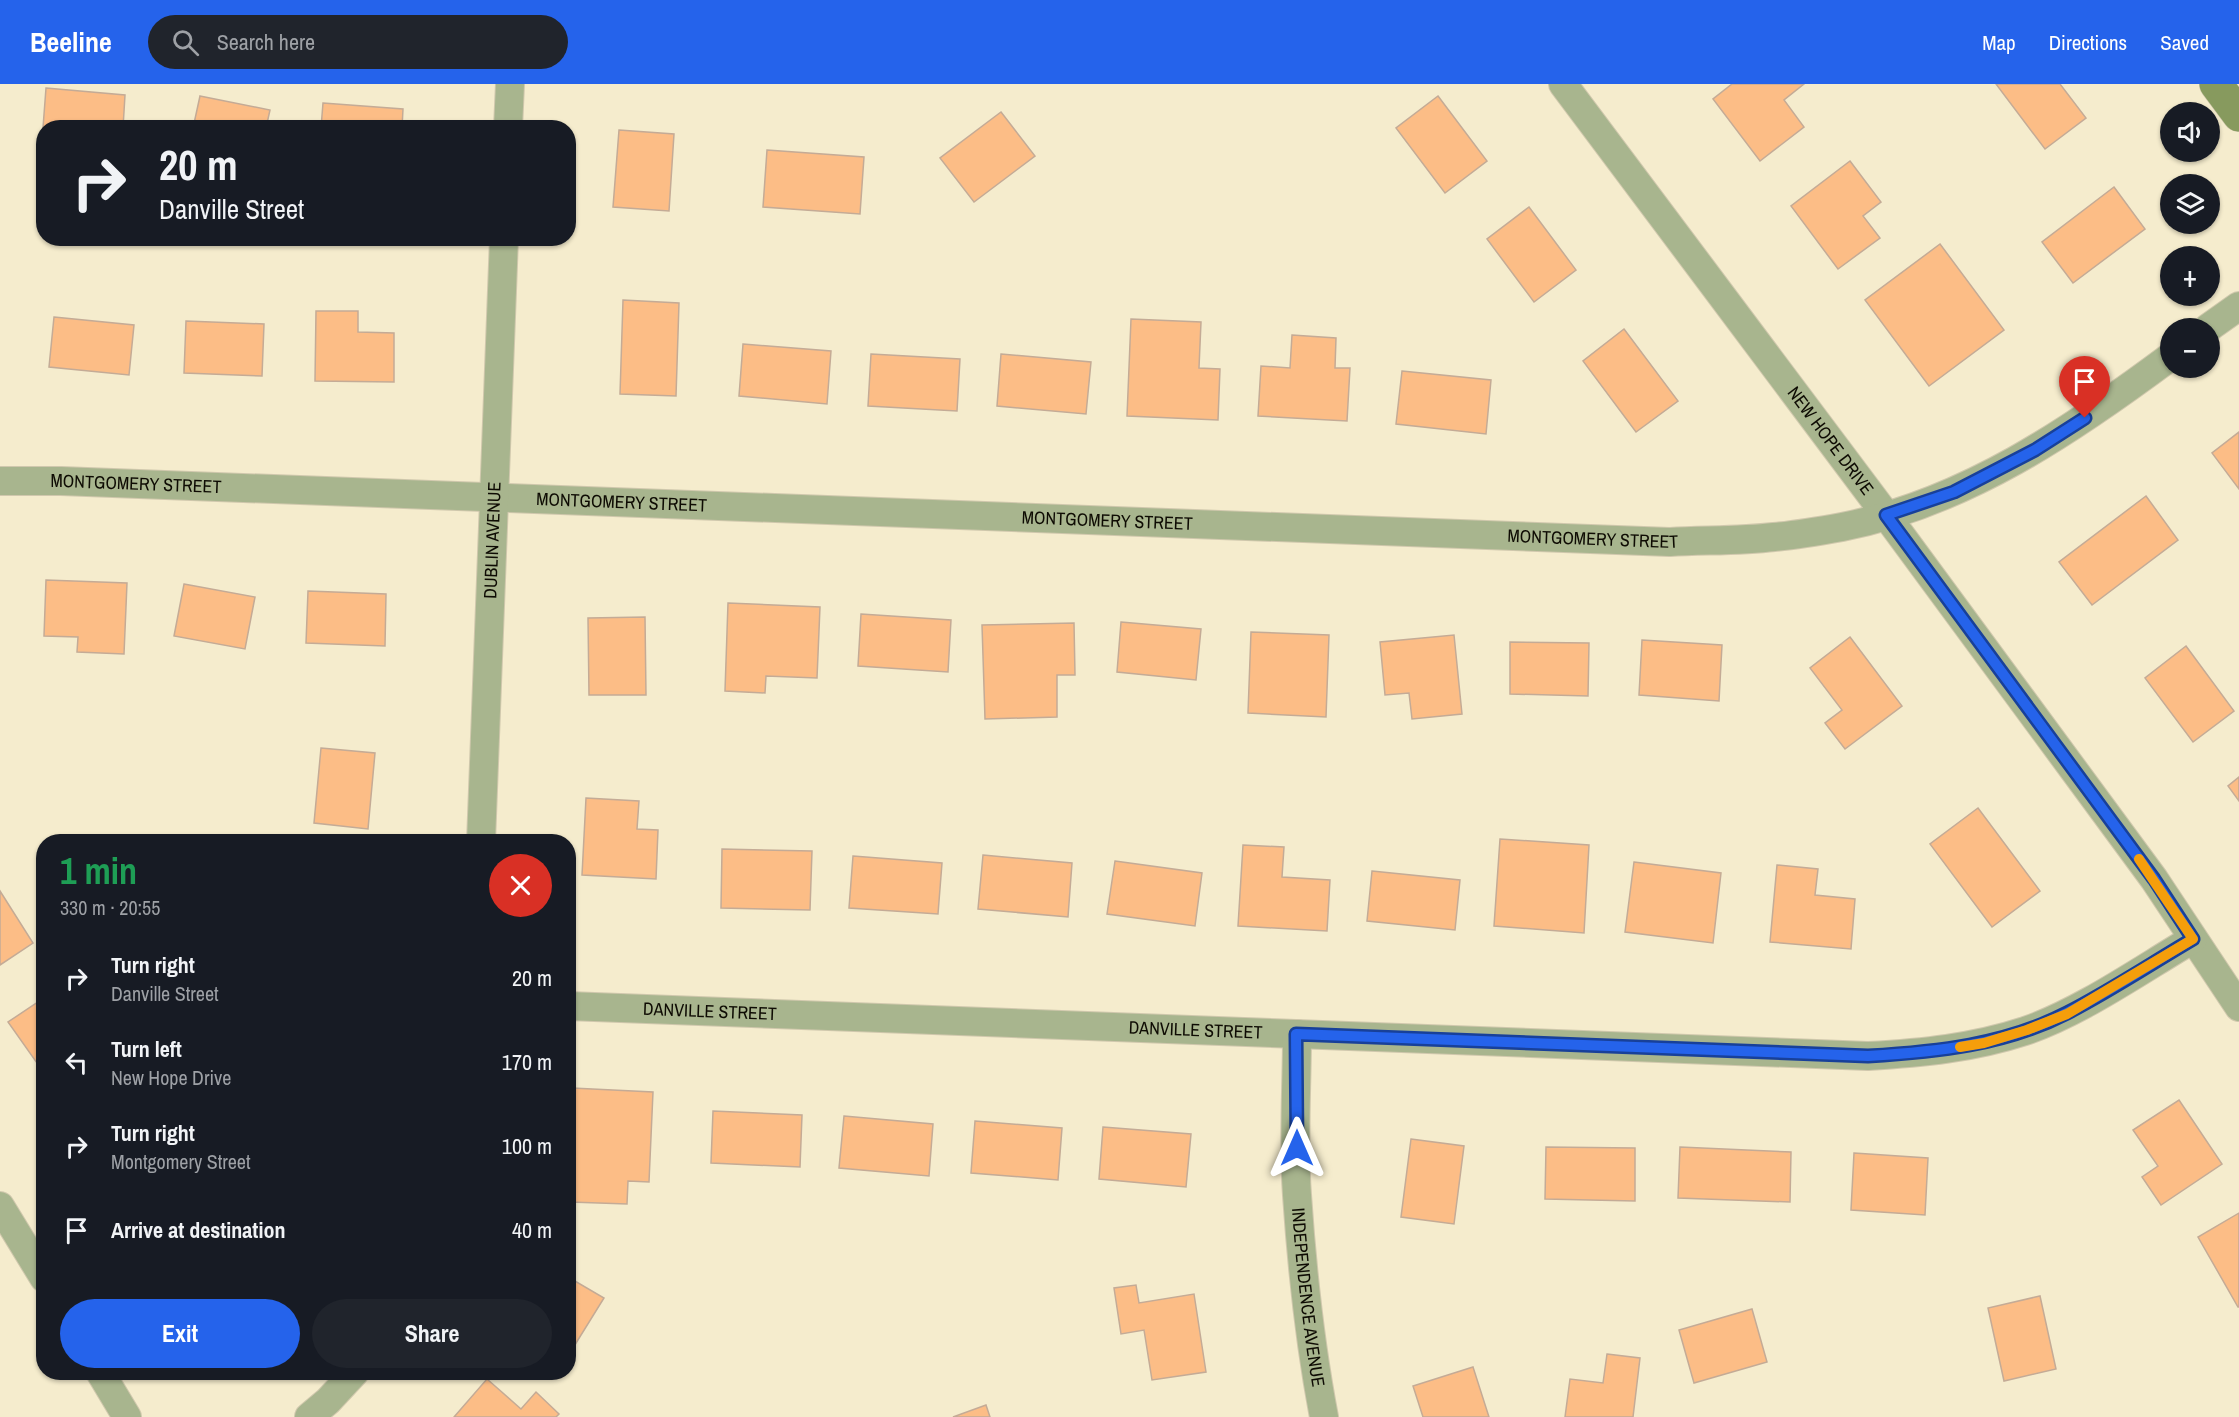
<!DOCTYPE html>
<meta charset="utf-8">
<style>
body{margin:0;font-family:"Archivo Narrow",sans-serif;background:#20242c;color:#f1f3f6;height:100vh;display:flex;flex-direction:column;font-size:22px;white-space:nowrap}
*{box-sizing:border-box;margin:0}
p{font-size:20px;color:#9ea1a6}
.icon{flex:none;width:33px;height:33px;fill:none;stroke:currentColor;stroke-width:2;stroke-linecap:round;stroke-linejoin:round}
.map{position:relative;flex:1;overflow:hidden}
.details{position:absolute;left:36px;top:750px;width:540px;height:546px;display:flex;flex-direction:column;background:#171b24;border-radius:24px;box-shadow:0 2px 4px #0004}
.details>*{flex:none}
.top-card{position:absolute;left:36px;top:36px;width:540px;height:126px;border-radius:24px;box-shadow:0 2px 4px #0004;background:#171b24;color:#f1f3f6;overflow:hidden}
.fabs{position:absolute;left:2160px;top:18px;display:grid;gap:12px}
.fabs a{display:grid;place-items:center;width:60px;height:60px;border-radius:50%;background:#171b24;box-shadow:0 2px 4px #0004;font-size:30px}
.pin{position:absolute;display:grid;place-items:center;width:51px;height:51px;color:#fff;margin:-62px -26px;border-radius:50% 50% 50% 0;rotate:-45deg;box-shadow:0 0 6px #0007}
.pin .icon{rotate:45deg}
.me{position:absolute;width:66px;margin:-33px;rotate:0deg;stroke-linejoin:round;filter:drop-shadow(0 0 4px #0008)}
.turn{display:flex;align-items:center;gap:21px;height:126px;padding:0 24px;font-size:27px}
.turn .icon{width:78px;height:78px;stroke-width:2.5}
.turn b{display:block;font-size:42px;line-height:51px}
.round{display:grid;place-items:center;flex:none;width:63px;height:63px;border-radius:32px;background:#20242c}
.summary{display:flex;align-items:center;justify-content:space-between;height:102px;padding:0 24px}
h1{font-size:36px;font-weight:800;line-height:45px;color:#1e9e55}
.cta{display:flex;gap:12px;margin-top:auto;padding:12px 24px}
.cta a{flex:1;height:69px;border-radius:36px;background:#2563eb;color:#fff;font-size:24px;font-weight:800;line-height:69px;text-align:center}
.cta a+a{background:#20242c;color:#f1f3f6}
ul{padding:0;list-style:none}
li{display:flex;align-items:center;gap:18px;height:84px;padding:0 24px}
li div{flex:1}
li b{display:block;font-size:22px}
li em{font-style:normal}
header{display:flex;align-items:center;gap:36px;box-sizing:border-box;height:84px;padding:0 30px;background:#2563eb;color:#fff}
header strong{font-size:28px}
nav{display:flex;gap:33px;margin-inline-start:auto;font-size:21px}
.search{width:420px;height:54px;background:#20242c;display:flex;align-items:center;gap:15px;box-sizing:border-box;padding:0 21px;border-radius:33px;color:#9ea1a6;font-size:22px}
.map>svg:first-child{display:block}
.building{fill:#fcbd86;stroke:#c4ab96;stroke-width:1.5}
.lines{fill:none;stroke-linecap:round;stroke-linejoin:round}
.minor-casing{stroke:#d0c8ad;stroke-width:30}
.secondary-casing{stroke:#d0c8ad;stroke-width:34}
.minor{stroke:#a8b58e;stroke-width:28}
.secondary{stroke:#879a5e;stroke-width:33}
.route-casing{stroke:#184099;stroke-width:15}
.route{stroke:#2563eb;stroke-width:10}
.slow{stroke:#f59e0b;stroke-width:10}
.labels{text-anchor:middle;stroke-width:5;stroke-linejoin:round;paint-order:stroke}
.street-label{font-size:18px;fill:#0e0b03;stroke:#fff9e7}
</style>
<header>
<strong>Beeline</strong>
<div class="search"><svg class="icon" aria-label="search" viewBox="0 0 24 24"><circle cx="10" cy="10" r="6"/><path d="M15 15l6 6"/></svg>Search here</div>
<nav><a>Map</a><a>Directions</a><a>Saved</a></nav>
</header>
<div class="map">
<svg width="2239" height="1333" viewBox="0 0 2239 1333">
<rect width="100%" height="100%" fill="#f5eccd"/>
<!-- building -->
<g class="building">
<polygon points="1732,0 1804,0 1784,16 1804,43 1760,77 1713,15"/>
<polygon points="1996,0 2060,0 2086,34 2045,65"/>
<polygon points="46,4 125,11 123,44 44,44 44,57 42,57"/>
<polygon points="200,12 270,26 266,44 193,44"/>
<polygon points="1438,12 1487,77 1445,109 1396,44"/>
<polygon points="323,19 403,25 402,44 321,44"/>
<polygon points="1001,28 1035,72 974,118 940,74"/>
<polygon points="619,46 674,50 669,127 613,123"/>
<polygon points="767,66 864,73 860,130 763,123"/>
<polygon points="1850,77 1881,118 1863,132 1880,154 1838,185 1791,122"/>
<polygon points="2114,103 2145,145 2073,199 2042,158"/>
<polygon points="1529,123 1576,186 1534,218 1487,155"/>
<polygon points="1940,160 2004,246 1929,302 1865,216"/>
<polygon points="623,216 679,219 676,312 620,310"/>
<polygon points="316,227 358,227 358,248 394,249 394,298 315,297"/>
<polygon points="54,233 134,241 129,291 49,283"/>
<polygon points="1131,235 1201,238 1199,284 1220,285 1218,336 1127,332"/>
<polygon points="186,237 264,240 262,292 184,289"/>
<polygon points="1624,245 1678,317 1636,348 1583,277"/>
<polygon points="1292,251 1336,254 1335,284 1350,284 1347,337 1258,332 1261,282 1290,284"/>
<polygon points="743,260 831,267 827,320 739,312"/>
<polygon points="871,270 960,275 957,327 868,322"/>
<polygon points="1001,270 1091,278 1086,330 997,322"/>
<polygon points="1402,287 1491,296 1486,350 1396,340"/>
<polygon points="2239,348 2239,405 2212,369"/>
<polygon points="2146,412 2178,456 2092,521 2059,478"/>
<polygon points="46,496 127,499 124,570 77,568 78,553 44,552"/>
<polygon points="184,500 255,513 245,565 174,552"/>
<polygon points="308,507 386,510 385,562 306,559"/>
<polygon points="728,519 820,523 817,594 766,592 765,609 725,607"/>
<polygon points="861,530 951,536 948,588 858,582"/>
<polygon points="645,533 646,611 589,611 588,534"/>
<polygon points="1121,538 1201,545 1196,596 1117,588"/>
<polygon points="1074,539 1075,591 1057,591 1057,633 985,635 982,541"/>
<polygon points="1251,548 1329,551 1326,633 1248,629"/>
<polygon points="1454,551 1462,630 1412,635 1409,609 1385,611 1380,558"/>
<polygon points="1850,553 1902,622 1845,665 1825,639 1842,626 1810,584"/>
<polygon points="1642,556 1722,561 1719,617 1639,611"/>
<polygon points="1510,558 1589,559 1588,612 1510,610"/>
<polygon points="2186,562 2234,627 2193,658 2145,594"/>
<polygon points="321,664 375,669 368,745 314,739"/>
<polygon points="2239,693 2239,717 2228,702"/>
<polygon points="586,714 639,717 637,745 658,746 656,795 582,791"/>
<polygon points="1978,724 2040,807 1992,843 1930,760"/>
<polygon points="1500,755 1589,761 1584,849 1494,842"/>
<polygon points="1243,761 1284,763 1282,793 1330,796 1327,847 1238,842"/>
<polygon points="722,765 812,767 810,826 721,824"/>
<polygon points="983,771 1072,779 1068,833 978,825"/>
<polygon points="853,772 942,779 938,830 849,824"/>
<polygon points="1115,777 1202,789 1195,842 1107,830"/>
<polygon points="1634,778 1721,789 1713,859 1625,848"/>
<polygon points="1777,781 1818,785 1815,811 1855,815 1851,865 1770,858"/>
<polygon points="1372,787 1460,796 1455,846 1367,837"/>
<polygon points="0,807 33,859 0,881"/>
<polygon points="44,914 44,989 8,938"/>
<polygon points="572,1004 653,1008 649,1098 628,1097 627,1120 570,1118 571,1084 568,1084 568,1037 571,1037"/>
<polygon points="2179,1016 2222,1080 2161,1121 2142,1093 2158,1082 2133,1046"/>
<polygon points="713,1027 802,1031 800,1083 711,1079"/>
<polygon points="844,1032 933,1040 929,1092 839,1084"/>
<polygon points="975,1037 1062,1044 1058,1096 971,1089"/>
<polygon points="1103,1043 1191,1050 1186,1103 1099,1095"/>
<polygon points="1411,1055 1464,1062 1454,1140 1401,1133"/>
<polygon points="1546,1063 1635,1064 1635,1117 1545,1115"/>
<polygon points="1680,1063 1791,1068 1790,1118 1678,1114"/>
<polygon points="1854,1069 1928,1074 1925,1131 1851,1126"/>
<polygon points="2239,1129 2239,1223 2238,1223 2198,1153"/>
<polygon points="568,1193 604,1214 568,1272"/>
<polygon points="1136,1201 1139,1219 1194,1210 1206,1288 1152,1296 1144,1246 1121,1250 1114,1204"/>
<polygon points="2040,1212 2056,1285 2004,1297 1988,1224"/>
<polygon points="1752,1225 1767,1278 1694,1299 1679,1246"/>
<polygon points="1607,1270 1640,1274 1633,1333 1565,1333 1570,1295 1603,1299"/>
<polygon points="1473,1283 1489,1333 1423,1333 1413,1302"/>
<polygon points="487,1295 521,1325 536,1308 559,1330 556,1333 454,1333"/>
<polygon points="986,1321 990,1333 953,1333"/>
</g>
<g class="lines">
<defs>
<g id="minor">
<path id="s1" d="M1563,0l323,431 268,364 85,128"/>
<polyline points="508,44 510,0"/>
<polyline points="2208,244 2239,222"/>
<path id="s2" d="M0,397h61l1609,61c34,-2 70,-1 104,-5 23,-2 46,-6 68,-10 123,-24 230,-97 328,-170"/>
<path id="s3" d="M481,758l23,-604"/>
<path id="s4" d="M568,922l1300,50c54,-3 105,-8 157,-25 56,-19 117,-62 168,-92"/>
<path id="s5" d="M1297,950c0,53 -4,108 0,161 5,74 13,149 27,222"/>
<polyline points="0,1122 44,1194"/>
<polyline points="100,1288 127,1333"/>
<polyline points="309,1333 328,1317 355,1288"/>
</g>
<polyline id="secondary" points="2216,0 2239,31"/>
</defs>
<!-- minor casing -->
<use href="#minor" class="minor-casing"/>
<!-- secondary casing -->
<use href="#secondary" class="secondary-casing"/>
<!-- minor -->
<use href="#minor" class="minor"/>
<!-- secondary -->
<use href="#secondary" class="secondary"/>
</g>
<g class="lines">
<defs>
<path id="route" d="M1297,1064l-1,-114 572,22c68,-4 137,-11 199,-43 43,-22 85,-50 126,-74l-39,-60 -268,-364 68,-23 81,-42 50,-32"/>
</defs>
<!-- route casing -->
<use href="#route" class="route-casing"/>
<!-- route -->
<use href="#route" class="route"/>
<!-- slow -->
<polyline class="slow" points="1960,963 1984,959 2027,946 2067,930 2193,855 2139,775"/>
</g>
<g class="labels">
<!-- street labels -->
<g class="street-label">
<text dy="6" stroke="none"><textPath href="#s1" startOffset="446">NEW HOPE DRIVE</textPath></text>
<text dy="6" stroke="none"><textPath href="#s2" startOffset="136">MONTGOMERY STREET</textPath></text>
<text dy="6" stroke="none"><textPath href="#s2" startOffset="622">MONTGOMERY STREET</textPath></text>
<text dy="6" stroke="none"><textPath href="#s2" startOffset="1108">MONTGOMERY STREET</textPath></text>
<text dy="6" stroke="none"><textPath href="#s2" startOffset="1594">MONTGOMERY STREET</textPath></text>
<text dy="6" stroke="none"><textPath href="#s3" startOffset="302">DUBLIN AVENUE</textPath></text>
<text dy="6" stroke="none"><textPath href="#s4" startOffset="142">DANVILLE STREET</textPath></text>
<text dy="6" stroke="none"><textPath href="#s4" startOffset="628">DANVILLE STREET</textPath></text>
<text dy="6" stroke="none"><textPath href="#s5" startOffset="264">INDEPENDENCE AVENUE</textPath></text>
</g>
</g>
</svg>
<div class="fabs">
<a><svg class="icon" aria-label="sound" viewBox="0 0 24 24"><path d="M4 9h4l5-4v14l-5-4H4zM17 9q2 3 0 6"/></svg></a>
<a><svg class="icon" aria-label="layers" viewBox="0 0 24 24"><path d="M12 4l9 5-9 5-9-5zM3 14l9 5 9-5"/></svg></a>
<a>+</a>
<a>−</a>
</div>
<div class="pin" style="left:2085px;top:334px;background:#d93025"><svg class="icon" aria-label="arrive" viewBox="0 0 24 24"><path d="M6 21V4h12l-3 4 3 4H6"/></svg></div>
<svg class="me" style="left:1297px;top:1064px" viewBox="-20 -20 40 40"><path d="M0-17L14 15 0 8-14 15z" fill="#2563eb" stroke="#fff" stroke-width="4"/></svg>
<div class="top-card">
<div class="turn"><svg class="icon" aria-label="right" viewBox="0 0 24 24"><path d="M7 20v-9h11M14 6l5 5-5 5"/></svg><div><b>20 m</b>Danville Street</div></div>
</div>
<section class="details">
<div class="summary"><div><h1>1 min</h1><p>330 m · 20:55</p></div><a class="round" style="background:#d93025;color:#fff"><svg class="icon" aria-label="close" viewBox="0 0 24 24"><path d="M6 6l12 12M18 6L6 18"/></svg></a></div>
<ul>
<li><svg class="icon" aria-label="right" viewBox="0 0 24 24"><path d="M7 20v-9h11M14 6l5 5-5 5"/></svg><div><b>Turn right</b><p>Danville Street</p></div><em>20 m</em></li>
<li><svg class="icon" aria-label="left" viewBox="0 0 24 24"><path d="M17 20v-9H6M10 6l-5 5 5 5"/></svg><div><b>Turn left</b><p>New Hope Drive</p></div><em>170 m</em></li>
<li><svg class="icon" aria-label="right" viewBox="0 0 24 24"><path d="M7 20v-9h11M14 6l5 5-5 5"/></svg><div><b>Turn right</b><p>Montgomery Street</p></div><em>100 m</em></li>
<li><svg class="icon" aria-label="arrive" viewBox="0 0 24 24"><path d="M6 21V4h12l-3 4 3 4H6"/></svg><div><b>Arrive at destination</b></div><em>40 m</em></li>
</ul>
<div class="cta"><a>Exit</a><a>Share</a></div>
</section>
</div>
